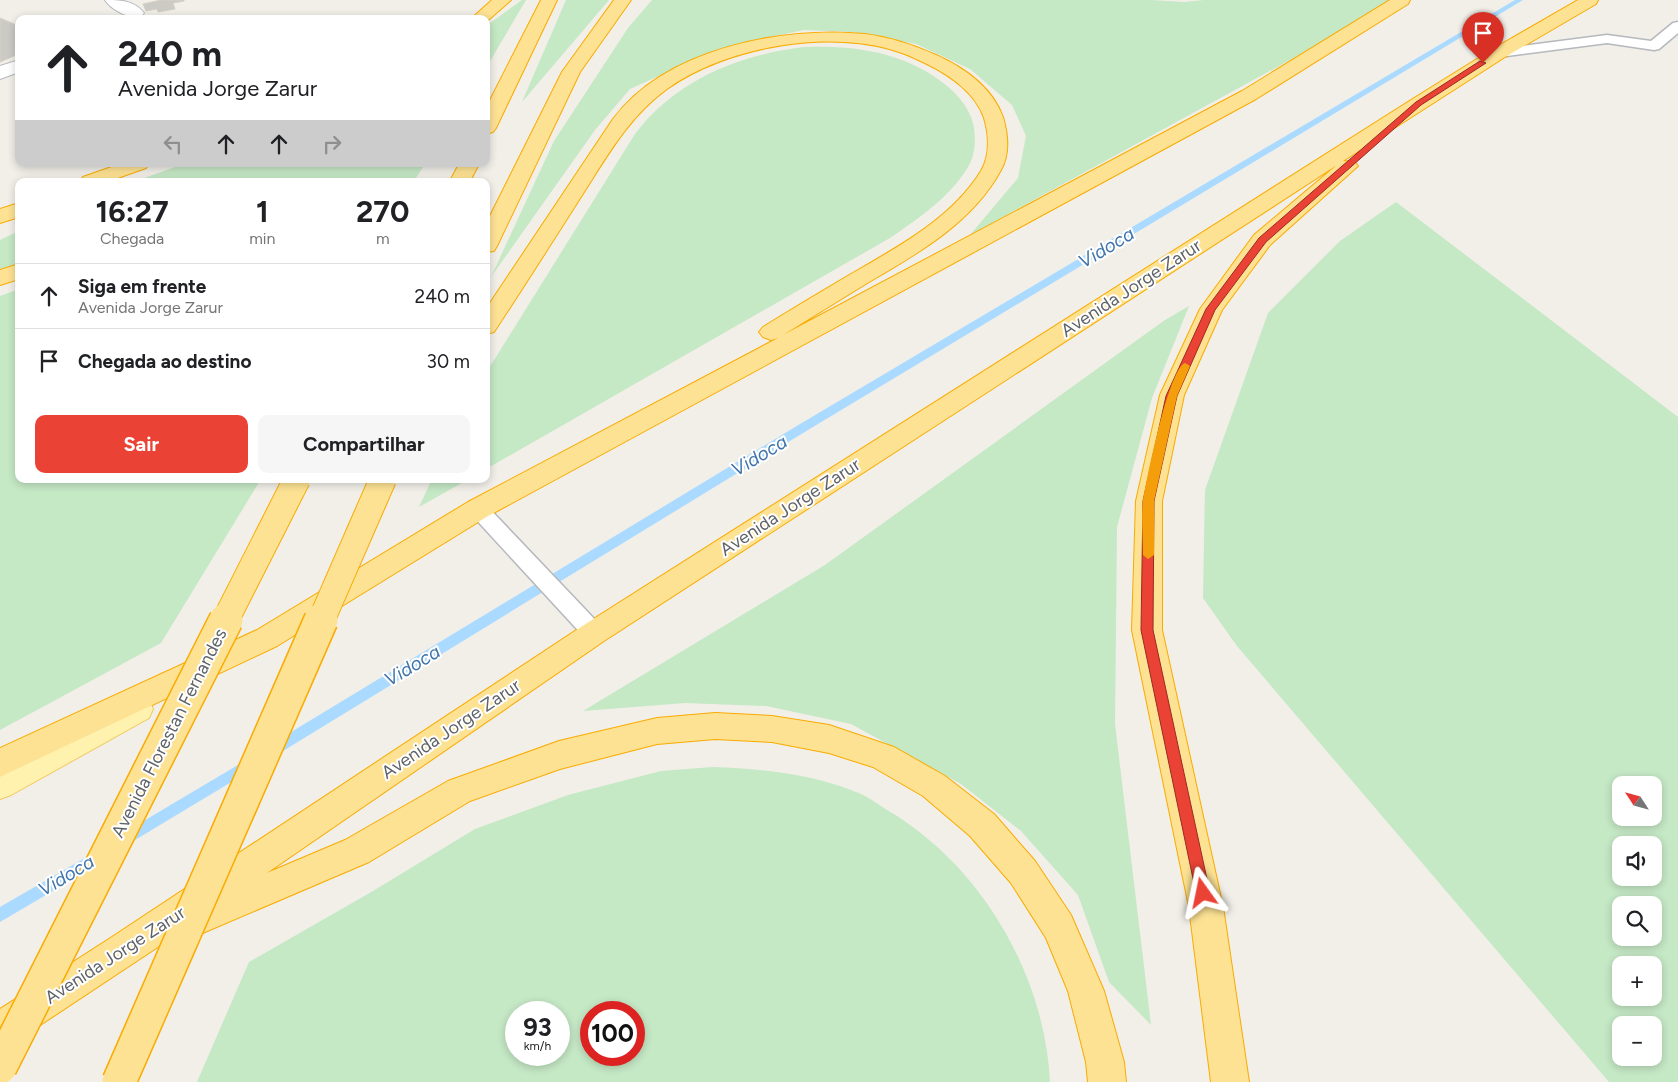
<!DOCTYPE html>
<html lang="pt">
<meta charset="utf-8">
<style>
body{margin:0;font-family:Figtree,sans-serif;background:#f6f6f6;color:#202124;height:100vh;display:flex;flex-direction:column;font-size:19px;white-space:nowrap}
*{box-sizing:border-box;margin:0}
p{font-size:16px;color:#757577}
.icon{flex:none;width:28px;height:28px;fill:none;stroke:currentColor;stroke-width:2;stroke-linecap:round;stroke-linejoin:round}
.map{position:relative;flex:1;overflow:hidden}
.details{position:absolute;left:15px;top:178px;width:475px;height:305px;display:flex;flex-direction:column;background:#fff;border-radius:10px;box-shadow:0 2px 8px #0003}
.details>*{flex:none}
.hud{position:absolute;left:15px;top:15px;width:475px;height:152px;border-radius:10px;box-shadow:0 2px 8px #0003;background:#fff;color:#202124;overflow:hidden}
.needle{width:32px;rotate:306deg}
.tools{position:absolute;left:1612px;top:776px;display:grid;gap:10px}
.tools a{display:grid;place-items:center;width:50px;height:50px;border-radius:10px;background:#fff;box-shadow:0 2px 8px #0003;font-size:25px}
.speed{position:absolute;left:505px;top:1001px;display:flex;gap:10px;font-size:25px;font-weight:700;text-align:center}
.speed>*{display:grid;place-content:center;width:65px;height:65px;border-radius:50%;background:#fff;box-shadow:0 2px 8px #0003;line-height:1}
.speed small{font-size:12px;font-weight:400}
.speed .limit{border:8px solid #d22;background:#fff;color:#111}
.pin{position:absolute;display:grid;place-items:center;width:42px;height:42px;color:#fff;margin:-51px -21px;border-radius:50% 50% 50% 0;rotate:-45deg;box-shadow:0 0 5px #0007}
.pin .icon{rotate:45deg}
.me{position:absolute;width:55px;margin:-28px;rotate:348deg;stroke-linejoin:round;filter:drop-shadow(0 0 4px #0008)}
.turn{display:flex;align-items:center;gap:18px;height:105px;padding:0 20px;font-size:22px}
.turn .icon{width:65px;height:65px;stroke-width:2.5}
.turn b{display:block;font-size:35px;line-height:42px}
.lanes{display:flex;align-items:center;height:48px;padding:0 20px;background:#0003;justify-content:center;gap:25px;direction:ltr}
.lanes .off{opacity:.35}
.eta{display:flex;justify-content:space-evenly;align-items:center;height:85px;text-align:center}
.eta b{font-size:30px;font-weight:700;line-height:35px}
.button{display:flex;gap:10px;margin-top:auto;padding:10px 20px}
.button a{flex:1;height:58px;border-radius:10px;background:#ea4335;color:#fff;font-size:20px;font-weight:700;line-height:58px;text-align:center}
.button a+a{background:#f6f6f6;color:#202124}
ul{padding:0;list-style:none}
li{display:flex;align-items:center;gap:15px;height:65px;padding:0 20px;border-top:1px solid #e0e0e0}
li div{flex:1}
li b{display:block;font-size:19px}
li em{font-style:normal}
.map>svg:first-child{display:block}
.green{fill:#c5e8c5;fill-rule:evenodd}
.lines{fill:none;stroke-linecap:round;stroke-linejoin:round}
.stream{fill:#aadaff;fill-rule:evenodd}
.building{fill:#cccac5;stroke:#d6d1c6}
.lane-casing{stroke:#b5b8bc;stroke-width:3}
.street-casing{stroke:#b5b8bc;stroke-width:2}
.primary-casing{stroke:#f2c960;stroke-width:2}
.highway-casing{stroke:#f9ab00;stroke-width:2}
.lane{fill:#fff;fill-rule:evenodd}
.street{fill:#fff;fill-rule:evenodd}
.primary{fill:#fff2af;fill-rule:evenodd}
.highway{fill:#fde293;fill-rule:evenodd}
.highway-bridge-far1-casing{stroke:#f9ab00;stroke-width:28;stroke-linecap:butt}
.highway-bridge-casing{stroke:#f9ab00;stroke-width:36;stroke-linecap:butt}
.highway-bridge-far1{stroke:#fde293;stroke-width:26}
.highway-bridge{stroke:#fde293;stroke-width:33}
.route{fill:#ea4335;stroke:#982c22}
.slow{fill:#f59e0b}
.labels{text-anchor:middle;stroke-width:4;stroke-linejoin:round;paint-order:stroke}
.street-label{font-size:18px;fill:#5f6368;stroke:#fff}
.water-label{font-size:19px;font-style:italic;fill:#4174aa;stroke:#fff}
</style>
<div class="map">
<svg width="1678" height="1082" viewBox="0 0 1678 1082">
<rect width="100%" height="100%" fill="#f1efe8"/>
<!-- green -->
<g class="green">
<polygon points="522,0 526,0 486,68 486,26"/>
<polygon points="566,0 609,0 522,102"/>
<polygon points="652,0 1151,0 1184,2 1204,0 1391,0 1290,60 970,235 1018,178 1026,136 1012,105 970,69 916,44 853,32 804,30 741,43 683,65 630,89 595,130 491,277 554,141 628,28"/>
<path d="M804,47c51,-2 102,5 143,39 11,9 22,22 26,37 3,14 3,31 -5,44 -18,30 -49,51 -78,71l-404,231v-96l149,-239c41,-54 103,-79 169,-87z"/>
<polygon points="183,164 425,164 414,181 136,181"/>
<path d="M1396,202l282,215v665h-69l-372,-436 -34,-48 2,-108 63,-177 72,-72zM1621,785h33v33h-33zM1621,845h33v33h-33zM1621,905h33v33h-33zM1621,965h33v33h-33zM1621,1025h33v33h-33z"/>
<polygon points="19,231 19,267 0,274 0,240"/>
<polygon points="19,289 19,479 261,479 161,643 0,730 0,296"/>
<polygon points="1189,306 1152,398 1117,527 1115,724 1151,1025 1109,982 1078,895 1021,831 961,784 851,724 766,706 685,703 583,711 825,565 1165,320"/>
<polygon points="432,479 469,479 419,507"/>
<path d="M713,767c50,2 101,7 148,27 9,4 18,11 26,16 93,54 158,164 163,272h-853l52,-120 124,-71 102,-62 93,-34 93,-24zM516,1012h43v43h-43zM634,1012v43h-43v-43z"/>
</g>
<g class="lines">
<!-- stream -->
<g class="stream">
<polygon points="1515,0 1523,0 803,433 278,754 273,756 268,754 267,750 268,746 795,427"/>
<polygon points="248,759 253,761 255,765 253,769 130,843 125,845 120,843 118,839 120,835"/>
<polygon points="97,851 102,852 104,857 102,862 0,922 0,907"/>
</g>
</g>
<!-- building -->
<g class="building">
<polygon points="161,0 184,0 184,1 173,3 175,9 158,12 157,9 146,11 143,4"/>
<polygon points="0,18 19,26 19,54 0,62"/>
</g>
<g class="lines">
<defs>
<g id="lane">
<polygon points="1678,22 1678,33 1659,49 1654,50 1607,43 1499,57 1492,53 1499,49 1607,35 1651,41 1673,23"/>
<polygon points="478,501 485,504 602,627 605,633 602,639 594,642 586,639 471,514 468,509 471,504"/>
</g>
<g id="street">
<path d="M105,0c14,0 29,0 39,13l-3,4c-11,2 -30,-7 -36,-17z"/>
<polygon points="19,60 19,72 0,79 0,66"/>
</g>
<polygon id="primary" points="138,696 149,700 153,709 149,718 11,795 0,799 0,769 127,700"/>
<g id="highway">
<polygon points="492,0 511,0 486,22 486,19 471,19"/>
<polygon points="541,0 557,0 496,128 493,132 486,134 486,108"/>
<polygon points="614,0 631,0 580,72 497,246 494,251 486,252 486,224 562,72"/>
<path d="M1390,0h20l-2,4 -152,95 -768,417 -211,130 -277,131v-29l257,-118 211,-128 310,-164 -7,2 -8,-3 -4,-5 4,-5c29,-18 59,-36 88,-53 47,-27 101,-56 130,-103 9,-16 8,-36 3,-53 -8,-24 -33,-42 -55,-53 -9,-4 -18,-9 -27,-12 -70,-25 -175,-7 -235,36 -40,29 -62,71 -88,111 -28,44 -56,88 -85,132l-8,2v-25l127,-190c53,-71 170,-93 252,-85 24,3 49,11 71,21 27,12 56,32 67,62 5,17 7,37 -2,53 -28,52 -82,83 -132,112 -28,17 -57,35 -86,53l459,-244z"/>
<polygon points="1578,0 1598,0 1596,4 1505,57 1343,161 1355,162 1358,166 1270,245 1222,310 1184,395 1162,501 1162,630 1223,907 1249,1082 1211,1082 1189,907 1132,630 1136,501 1160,395 1200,309 1254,235 1337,165 604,641 267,873 345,840 448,781 559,741 657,718 715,713 772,716 829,725 894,747 945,776 994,814 1035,861 1071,915 1104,991 1124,1062 1126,1082 1088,1082 1086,1062 1068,991 1046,938 1011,883 970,836 923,796 873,767 829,753 772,742 715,739 657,744 560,769 470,801 369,862 184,941 173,937 13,1043 0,1049 0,1009 112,937 584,625 1411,100 1493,49"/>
<polygon points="120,164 149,164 146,168 109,181 80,181 83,177"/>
<polygon points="459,164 479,164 470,181 450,181"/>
<polygon points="19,203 19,217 0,223 0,209"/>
<polygon points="19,264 19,279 0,285 0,270"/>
</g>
</defs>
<!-- lane casing -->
<use href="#lane" class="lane-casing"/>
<!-- street casing -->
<use href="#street" class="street-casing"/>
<!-- primary casing -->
<use href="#primary" class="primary-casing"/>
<!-- highway casing -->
<use href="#highway" class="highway-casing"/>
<!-- lane -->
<use href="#lane" class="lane"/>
<!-- street -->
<use href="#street" class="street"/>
<!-- primary -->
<use href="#primary" class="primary"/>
<!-- highway -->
<use href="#highway" class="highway"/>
<defs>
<g id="highway-bridge-far1">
<polyline points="225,621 297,479"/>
<polyline points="321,621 383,479"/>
</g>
<g id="highway-bridge">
<polyline points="0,1067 226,620"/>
<polyline points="119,1082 321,620"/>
</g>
</defs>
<!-- highway-bridge-far1 casing -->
<use href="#highway-bridge-far1" class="highway-bridge-far1-casing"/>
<!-- highway-bridge casing -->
<use href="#highway-bridge" class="highway-bridge-casing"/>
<!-- highway-bridge-far1 -->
<use href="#highway-bridge-far1" class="highway-bridge-far1"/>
<!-- highway-bridge -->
<use href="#highway-bridge" class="highway-bridge"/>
</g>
<!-- route -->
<polygon class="route" points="1480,61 1486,63 1421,105 1266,242 1215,310 1177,396 1154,501 1153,630 1210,893 1208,898 1203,900 1198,898 1196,893 1141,630 1143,501 1166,396 1206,309 1259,238 1416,102"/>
<!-- slow -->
<path class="slow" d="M1185,363l5,3 -13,30 -23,105v54l-6,4 -5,-4c0,-18 -2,-37 0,-54 3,-20 26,-133 42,-138z"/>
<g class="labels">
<!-- street labels -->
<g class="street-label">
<text transform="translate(1131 288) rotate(-33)" y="6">Avenida Jorge Zarur</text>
<text transform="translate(790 507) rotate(-33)" y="6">Avenida Jorge Zarur</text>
<text transform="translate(451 729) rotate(-34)" y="6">Avenida Jorge Zarur</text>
<text transform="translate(169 733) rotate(-63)" y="6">Avenida Florestan Fernandes</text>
<text transform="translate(115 955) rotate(-33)" y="6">Avenida Jorge Zarur</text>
</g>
<!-- water labels -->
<g class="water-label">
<text transform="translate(1106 247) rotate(-31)" y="7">Vidoca</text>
<text transform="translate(759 455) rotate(-31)" y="7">Vidoca</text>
<text transform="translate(412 665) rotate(-31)" y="7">Vidoca</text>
<text transform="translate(66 875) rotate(-31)" y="7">Vidoca</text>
</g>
</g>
</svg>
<div class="tools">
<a><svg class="needle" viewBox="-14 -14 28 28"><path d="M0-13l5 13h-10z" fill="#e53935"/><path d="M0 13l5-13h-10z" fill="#757577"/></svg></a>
<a><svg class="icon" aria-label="sound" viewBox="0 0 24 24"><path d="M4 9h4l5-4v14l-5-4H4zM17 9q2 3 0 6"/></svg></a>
<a><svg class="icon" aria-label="search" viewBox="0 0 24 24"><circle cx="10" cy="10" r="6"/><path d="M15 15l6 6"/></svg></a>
<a>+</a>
<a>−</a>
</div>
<div class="speed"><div>93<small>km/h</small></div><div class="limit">100</div></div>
<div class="pin" style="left:1483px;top:63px;background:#d93025"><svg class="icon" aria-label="arrive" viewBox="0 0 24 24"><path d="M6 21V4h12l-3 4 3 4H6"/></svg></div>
<svg class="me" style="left:1203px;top:893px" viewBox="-20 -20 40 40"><path d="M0-17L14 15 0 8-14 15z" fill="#ea4335" stroke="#fff" stroke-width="4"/></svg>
<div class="hud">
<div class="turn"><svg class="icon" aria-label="ahead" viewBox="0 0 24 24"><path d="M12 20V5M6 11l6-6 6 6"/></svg><div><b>240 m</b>Avenida Jorge Zarur</div></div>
<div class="lanes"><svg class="icon off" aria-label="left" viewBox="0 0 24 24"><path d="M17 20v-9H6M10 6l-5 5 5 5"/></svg><svg class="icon" aria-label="ahead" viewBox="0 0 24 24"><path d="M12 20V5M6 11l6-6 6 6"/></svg><svg class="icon" aria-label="ahead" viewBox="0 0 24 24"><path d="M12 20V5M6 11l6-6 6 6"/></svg><svg class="icon off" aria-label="right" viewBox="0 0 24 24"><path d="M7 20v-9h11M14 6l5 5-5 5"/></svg></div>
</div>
<section class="details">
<div class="eta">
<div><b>16:27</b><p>Chegada</p></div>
<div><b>1</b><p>min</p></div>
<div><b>270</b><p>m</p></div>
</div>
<ul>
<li><svg class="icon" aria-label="ahead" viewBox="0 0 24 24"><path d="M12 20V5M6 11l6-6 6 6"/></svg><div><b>Siga em frente</b><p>Avenida Jorge Zarur</p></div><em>240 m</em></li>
<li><svg class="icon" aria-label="arrive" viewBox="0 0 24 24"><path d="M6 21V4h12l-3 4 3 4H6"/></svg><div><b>Chegada ao destino</b></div><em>30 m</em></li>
</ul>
<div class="button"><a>Sair</a><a>Compartilhar</a></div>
</section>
</div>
